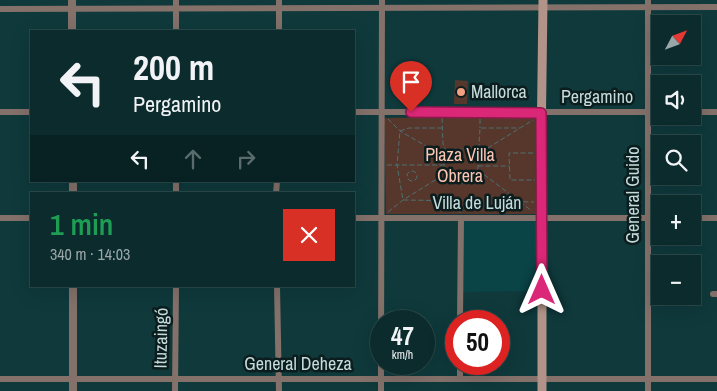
<!DOCTYPE html>
<html lang="es">
<meta charset="utf-8">
<style>
body{margin:0;font-family:"Archivo Narrow",sans-serif;background:#143334;color:#f1f3f6;height:100vh;display:flex;flex-direction:column;font-size:19px;white-space:nowrap}
*{box-sizing:border-box;margin:0}
p{font-size:16px;color:#9aa7a9}
.icon{flex:none;width:28px;height:28px;fill:none;stroke:currentColor;stroke-width:2;stroke-linecap:round;stroke-linejoin:round}
.map{position:relative;flex:1;overflow:hidden}
.panel{position:absolute;left:30px;top:192px;width:325px;height:95px;display:flex;flex-direction:column;background:#0b2b2c;border-radius:0px;box-shadow:0 5px 20px #0002,0 0 0 1px #2b4748}
.panel>*{flex:none}
.top-card{position:absolute;left:30px;top:30px;width:325px;height:152px;border-radius:0px;box-shadow:0 5px 20px #0002,0 0 0 1px #2b4748;background:#0b2b2c;color:#f1f3f6;overflow:hidden}
.needle{width:32px;rotate:49deg}
.tools{position:absolute;left:651px;top:15px;display:grid;gap:10px}
.tools a{display:grid;place-items:center;width:50px;height:50px;border-radius:0px;background:#0b2b2c;box-shadow:0 5px 20px #0002,0 0 0 1px #2b4748;font-size:25px}
.speed{position:absolute;left:370px;top:310px;display:flex;gap:10px;font-size:25px;font-weight:700;text-align:center}
.speed>*{display:grid;place-content:center;width:65px;height:65px;border-radius:50%;background:#0b2b2c;box-shadow:0 5px 20px #0002,0 0 0 1px #2b4748;line-height:1}
.speed small{font-size:12px;font-weight:400}
.speed .limit{border:8px solid #d22;background:#fff;color:#111}
.pin{position:absolute;display:grid;place-items:center;width:42px;height:42px;color:#fff;margin:-51px -21px;border-radius:50% 50% 50% 0;rotate:-45deg;box-shadow:0 0 5px #0007}
.pin .icon{rotate:45deg}
.me{position:absolute;width:55px;margin:-28px;rotate:0deg;stroke-linejoin:round;filter:drop-shadow(0 0 4px #0008)}
.turn{display:flex;align-items:center;gap:18px;height:105px;padding:0 20px;font-size:22px}
.turn .icon{width:65px;height:65px;stroke-width:2.5}
.turn b{display:block;font-size:35px;line-height:42px}
.lanes{display:flex;align-items:center;height:48px;padding:0 20px;background:#0003;justify-content:center;gap:25px;direction:ltr}
.lanes .off{opacity:.35}
.round{display:grid;place-items:center;flex:none;width:52px;height:52px;border-radius:0px;background:#143334}
.head{display:flex;align-items:center;justify-content:space-between;height:85px;padding:0 20px}
h1{font-size:30px;font-weight:600;line-height:38px;color:#1e9e55}
.map>svg:first-child{display:block}
.built{fill:#0a4447}
.green{fill:#57372c}
.lines{fill:none;stroke-linecap:round;stroke-linejoin:round}
.path{stroke:#4d7071;stroke-width:1;stroke-dasharray:5 2.5;stroke-linecap:butt}
.minor{stroke:#83716a;stroke-width:6}
.tertiary{stroke:#83716a;stroke-width:8}
.secondary{stroke:#b19389;stroke-width:9}
.route-casing{stroke:#8e194d;stroke-width:12}
.route{stroke:#db2777;stroke-width:9}
.poi-dot{fill:#f39f82;stroke:#0c1d1e;stroke-width:2}
.labels{text-anchor:middle;stroke-width:5;stroke-linejoin:round;paint-order:stroke}
.poi-label{font-size:18px;fill:#c6dcdc;stroke:#0c1d1e;text-anchor:start}
.street-label{font-size:18px;fill:#c6dcdc;stroke:#0c1d1e}
.park-label{font-size:18px;fill:#fec5b2;stroke:#0c1d1e}
</style>
<div class="map">
<svg width="717" height="391" viewBox="0 0 717 391">
<rect width="100%" height="100%" fill="#0f393b"/>
<!-- built -->
<polygon class="built" points="463,220 538,220 538,291 463,292"/>
<!-- green -->
<g class="green">
<polygon points="455,80 468,81 467,104 454,104"/>
<polygon points="535,116 536,214 386,214 384,118"/>
</g>
<g class="lines">
<!-- path -->
<g class="path">
<polyline points="442,118 443,144 447,153"/>
<polyline points="388,119 400,131 445,157"/>
<polyline points="480,119 480,128"/>
<polyline points="442,128 409,128 400,131 397,165 403,200 534,202"/>
<circle cx="461" cy="166" r="17"/>
<polyline points="533,153 509,153 510,180 535,180"/>
<polyline points="475,156 533,120"/>
<polyline points="475,156 479,145 480,128 520,128"/>
<polyline points="387,165 443,165"/>
<polyline points="478,166 509,166"/>
<polyline points="478,170 532,211"/>
<circle cx="412" cy="176" r="5"/>
<polyline points="459,202 460,213"/>
<polyline points="388,212 403,200 445,174"/>
</g>
<!-- minor -->
<g class="minor">
<polyline points="176,0 176,31"/>
<polyline points="0,9 717,7"/>
<polyline points="279,31 279,0"/>
<polyline points="0,112 31,112"/>
<polyline points="354,112 660,112"/>
<polyline points="692,112 717,112"/>
<polyline points="176,181 176,194"/>
<polyline points="276,194 277,181"/>
<polyline points="0,218 31,218"/>
<polyline points="354,218 660,218"/>
<polyline points="692,218 717,218"/>
<polyline points="277,286 279,391"/>
<polyline points="713,294 717,294"/>
<polyline points="460,321 461,218"/>
<polyline points="381,357 382,0"/>
<polyline points="381,364 381,391"/>
<polyline points="460,378 460,364"/>
<polyline points="0,379 717,379"/>
<polyline points="175,391 176,286"/>
<polyline points="648,391 648,0"/>
</g>
<!-- tertiary -->
<g class="tertiary">
<polyline points="72,31 72,0"/>
<polyline points="73,181 73,194"/>
<polyline points="73,391 73,286"/>
</g>
<!-- secondary -->
<polyline class="secondary" points="542,391 542,218 541,152 543,0"/>
</g>
<g class="lines">
<defs>
<polyline id="route" points="411,112 541,113 542,290"/>
</defs>
<!-- route casing -->
<use href="#route" class="route-casing"/>
<!-- route -->
<use href="#route" class="route"/>
</g>
<!-- markers -->
<circle class="poi-dot" cx="461" cy="92" r="5"/>
<g class="labels">
<!-- poi labels -->
<g class="poi-label">
<text x="471" y="98">Mallorca</text>
</g>
<!-- street labels -->
<g class="street-label">
<text x="597" y="103">Pergamino</text>
<text transform="translate(633 195) rotate(-90)" y="6">General Guido</text>
<text x="477" y="209">Villa de Luján</text>
<text transform="translate(161 338) rotate(-89)" y="6">Ituzaingó</text>
<text x="298" y="370">General Deheza</text>
</g>
<!-- park labels -->
<g class="park-label">
<text x="460" y="161">Plaza Villa<tspan x="460" dy="21">Obrera</tspan></text>
</g>
</g>
</svg>
<div class="tools">
<a><svg class="needle" viewBox="-14 -14 28 28"><path d="M0-13l5 13h-10z" fill="#e53935"/><path d="M0 13l5-13h-10z" fill="#9aa7a9"/></svg></a>
<a><svg class="icon" aria-label="sound" viewBox="0 0 24 24"><path d="M4 9h4l5-4v14l-5-4H4zM17 9q2 3 0 6"/></svg></a>
<a><svg class="icon" aria-label="search" viewBox="0 0 24 24"><circle cx="10" cy="10" r="6"/><path d="M15 15l6 6"/></svg></a>
<a>+</a>
<a>−</a>
</div>
<div class="speed"><div>47<small>km/h</small></div><div class="limit">50</div></div>
<div class="pin" style="left:411px;top:112px;background:#d93025"><svg class="icon" aria-label="arrive" viewBox="0 0 24 24"><path d="M6 21V4h12l-3 4 3 4H6"/></svg></div>
<svg class="me" style="left:542px;top:290px" viewBox="-20 -20 40 40"><path d="M0-17L14 15 0 8-14 15z" fill="#db2777" stroke="#fff" stroke-width="4"/></svg>
<div class="top-card">
<div class="turn"><svg class="icon" aria-label="left" viewBox="0 0 24 24"><path d="M17 20v-9H6M10 6l-5 5 5 5"/></svg><div><b>200 m</b>Pergamino</div></div>
<div class="lanes"><svg class="icon" aria-label="left" viewBox="0 0 24 24"><path d="M17 20v-9H6M10 6l-5 5 5 5"/></svg><svg class="icon off" aria-label="ahead" viewBox="0 0 24 24"><path d="M12 20V5M6 11l6-6 6 6"/></svg><svg class="icon off" aria-label="right" viewBox="0 0 24 24"><path d="M7 20v-9h11M14 6l5 5-5 5"/></svg></div>
</div>
<section class="panel">
<div class="head"><div><h1>1 min</h1><p>340 m · 14:03</p></div><a class="round" style="background:#d93025;color:#fff"><svg class="icon" aria-label="close" viewBox="0 0 24 24"><path d="M6 6l12 12M18 6L6 18"/></svg></a></div>
</section>
</div>
